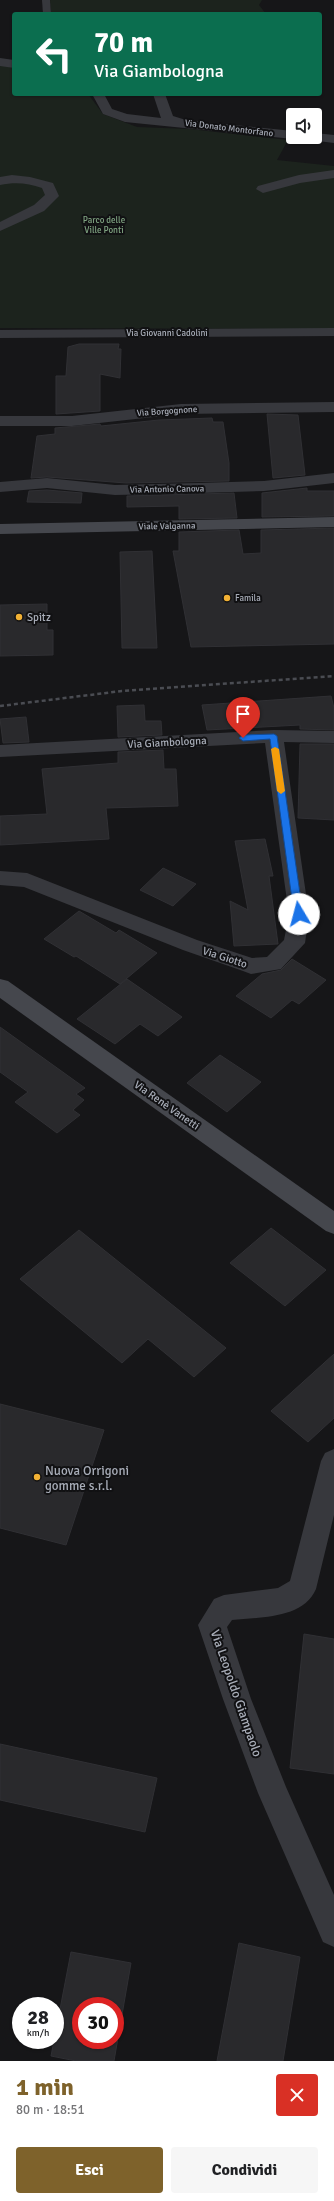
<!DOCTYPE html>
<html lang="it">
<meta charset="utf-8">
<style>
body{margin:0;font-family:Signika,sans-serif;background:#f6f6f6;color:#202124;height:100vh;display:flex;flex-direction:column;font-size:15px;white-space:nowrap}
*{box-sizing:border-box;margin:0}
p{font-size:13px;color:#757577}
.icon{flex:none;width:22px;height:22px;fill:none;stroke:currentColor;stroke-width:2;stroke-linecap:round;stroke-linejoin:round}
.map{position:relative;height:2061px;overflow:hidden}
.details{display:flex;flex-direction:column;background:#fff;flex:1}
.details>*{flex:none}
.top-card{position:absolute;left:12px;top:12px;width:310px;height:84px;border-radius:4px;box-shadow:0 1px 3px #0004;background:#0b6e4f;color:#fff;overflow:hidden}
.fabs{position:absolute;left:286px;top:108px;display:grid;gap:8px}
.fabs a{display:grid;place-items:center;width:36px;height:36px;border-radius:4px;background:#fff;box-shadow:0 1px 3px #0004;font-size:20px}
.speed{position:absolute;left:12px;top:1997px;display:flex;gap:8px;font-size:20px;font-weight:700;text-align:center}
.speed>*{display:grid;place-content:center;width:52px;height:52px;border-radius:50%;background:#fff;box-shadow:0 1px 3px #0004;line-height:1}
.speed small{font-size:10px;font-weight:400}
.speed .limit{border:6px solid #d22;background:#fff;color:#111}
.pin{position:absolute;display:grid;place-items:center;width:34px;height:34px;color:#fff;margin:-41px -17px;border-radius:50% 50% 50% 0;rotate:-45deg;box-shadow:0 0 4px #0007}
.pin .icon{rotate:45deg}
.me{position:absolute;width:44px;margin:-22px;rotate:352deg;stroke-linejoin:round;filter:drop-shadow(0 0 3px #0008)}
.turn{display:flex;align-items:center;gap:14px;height:84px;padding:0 16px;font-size:18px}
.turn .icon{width:52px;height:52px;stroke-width:2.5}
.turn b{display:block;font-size:28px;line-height:34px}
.round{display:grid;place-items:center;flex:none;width:42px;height:42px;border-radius:4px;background:#f6f6f6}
.head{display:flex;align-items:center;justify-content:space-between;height:68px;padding:0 16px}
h1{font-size:24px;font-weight:700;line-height:30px;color:#7e622b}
.primary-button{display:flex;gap:8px;margin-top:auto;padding:8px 16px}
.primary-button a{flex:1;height:46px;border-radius:4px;background:#7e622b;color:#fff;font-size:16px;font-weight:700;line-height:46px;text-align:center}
.primary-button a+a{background:#f6f6f6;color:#202124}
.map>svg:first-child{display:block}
.green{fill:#1c231d}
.building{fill:#29292c;stroke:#303034;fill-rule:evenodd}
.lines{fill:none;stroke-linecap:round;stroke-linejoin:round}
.lane{fill:#37383d;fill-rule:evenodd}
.street{fill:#37383d;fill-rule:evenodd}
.secondary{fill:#45474d;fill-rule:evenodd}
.rail{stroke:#4a4c52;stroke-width:2.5;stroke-dasharray:4 3;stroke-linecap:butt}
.route{fill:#1a73e8;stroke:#114b97}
.slow{fill:#f59e0b}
.poi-dot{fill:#f2b134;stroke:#111113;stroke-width:1.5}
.labels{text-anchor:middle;stroke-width:4;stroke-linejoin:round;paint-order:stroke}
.far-street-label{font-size:9px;fill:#a8adb8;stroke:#111113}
.far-park-label{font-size:9px;fill:#7fa381;stroke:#111113}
.far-poi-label{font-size:9px;fill:#a8adb8;stroke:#111113;text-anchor:start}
.poi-label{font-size:11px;fill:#a8adb8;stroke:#111113;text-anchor:start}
.street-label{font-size:11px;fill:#a8adb8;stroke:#111113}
.near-poi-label{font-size:13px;fill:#a8adb8;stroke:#111113;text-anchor:start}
.near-street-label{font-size:13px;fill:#a8adb8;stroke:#111113}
</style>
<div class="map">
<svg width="334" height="2061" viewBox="0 0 334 2061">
<rect width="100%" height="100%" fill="#161618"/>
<!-- green -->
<g class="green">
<polygon points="50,0 262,0 259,5 266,14 51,14"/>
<polygon points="0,65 14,68 14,94 88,94 103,114 137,127 190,129 288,140 277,160 334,166 334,329 0,328"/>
</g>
<!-- building -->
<g class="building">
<polygon points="79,344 119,344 118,349 121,349 120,378 100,374 100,411 56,414 56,376 66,376 68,347"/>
<polygon points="267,414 298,415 305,475 273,478"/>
<polygon points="212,418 213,422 223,422 229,463 229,481 126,483 47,477 31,478 37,436 55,434 55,428 100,424 101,426 159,420"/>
<polygon points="307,488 307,491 334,491 334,516 262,517 262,493"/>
<polygon points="47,490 82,493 81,503 27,502 29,491"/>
<polygon points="234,493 237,518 179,519 179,506 127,507 127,496"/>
<polygon points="334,528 334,644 191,647 173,551 179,551 179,532 239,530 243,554 261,553 261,530"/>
<polygon points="152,551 157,648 122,648 120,552"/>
<polygon points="47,604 47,630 53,630 53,655 0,656 0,605"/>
<polygon points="331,696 334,708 334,730 300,729 300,725 207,730 202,705"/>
<polygon points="144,705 145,721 161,721 162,735 118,737 117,706"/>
<polygon points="26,717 29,742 3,743 0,719"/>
<polygon points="300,744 334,744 334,820 298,818"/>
<polygon points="163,750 164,769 176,769 178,806 106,808 109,839 0,845 0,816 47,814 42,769 118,763 118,752"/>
<polygon points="265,839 273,876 269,876 278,944 234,946 230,901 248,910 235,841"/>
<polygon points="163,868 196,884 173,906 140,890"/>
<polygon points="79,911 116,933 119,930 157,953 120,984 76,956 74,957 44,939"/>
<polygon points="292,959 326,980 299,1004 292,1000 271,1018 236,996 262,974 281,970"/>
<polygon points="127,979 182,1017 158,1036 140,1024 115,1044 77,1019"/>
<polygon points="0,1027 85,1088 76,1094 84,1100 73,1110 80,1115 57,1133 15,1102 28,1092 0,1072"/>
<polygon points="220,1055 261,1082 227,1112 187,1083"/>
<polygon points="271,1228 326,1270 285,1306 230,1263"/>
<polygon points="79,1230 226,1348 194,1377 148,1339 122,1363 20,1279"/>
<polygon points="334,1354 334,1418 308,1442 271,1411"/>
<polygon points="0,1404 104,1430 66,1545 0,1528"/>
<polygon points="304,1634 334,1639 334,1774 290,1768"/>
<polygon points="0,1744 157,1778 145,1832 0,1800"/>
<polygon points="239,1943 300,1957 283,2061 217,2061"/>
<path d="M71,1952l60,11 -17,98h-38l-25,-5zM81,2006h34v34h-34z"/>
</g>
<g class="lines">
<!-- lane -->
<polygon class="lane" points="42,0 50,0 51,14 43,14"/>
<!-- street -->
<g class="street">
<polygon points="0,58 14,60 14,68 0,66"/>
<polygon points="92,94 104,94 112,109 127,114 161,118 153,94 165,94 173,116 186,120 293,131 293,137 298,137 293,139 125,122 103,114"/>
<polygon points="315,133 334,135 334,143 310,140 309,137 315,137"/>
<polygon points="334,170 334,178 300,183 263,193 256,189 258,186 299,175"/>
<path d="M12,175l18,2 23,6 6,13 -15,15 -44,20v-9l34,-17 11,-10 -3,-7c-14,-5 -27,-6 -42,-3v-8z"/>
<polygon points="334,328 334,336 0,338 0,330"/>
<polygon points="334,402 334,412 181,414 72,426 0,426 0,416 72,416 181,404"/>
<polygon points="334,473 334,483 264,491 198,493 115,495 47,488 0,492 0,482 47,478 115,485 198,483 264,481"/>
<polygon points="274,730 334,731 334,743 284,742 309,915 305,943 281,969 251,974 243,971 183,950 24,887 0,885 0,871 27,873 197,940 252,958 267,957 284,940 289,915 265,743 0,757 0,745"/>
<path d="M334,1449v66l-18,74c-13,30 -56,28 -84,31l-5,7 24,72 35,88 48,108v52l-11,-5 -65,-149 -35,-94 -25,-74 16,-26 10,-4 54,-7 12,-7 31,-120 4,-8z"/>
</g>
<!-- secondary -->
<g class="secondary">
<polygon points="334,517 334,527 0,534 0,524"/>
<polygon points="0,979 8,981 334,1211 334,1234 326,1231 0,998"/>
</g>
<!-- rail -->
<polyline class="rail" points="0,706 122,691 334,676"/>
</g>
<!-- route -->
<polygon class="route" points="274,734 277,736 303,914 299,918 294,914 270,739 243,741 239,738 243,735"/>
<!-- slow -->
<polygon class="slow" points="275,747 279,749 285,791 281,794 277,791 271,749"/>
<!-- markers -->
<g class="poi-dot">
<circle cx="227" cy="598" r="4"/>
<circle cx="19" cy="617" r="4"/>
<circle cx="37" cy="1477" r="4"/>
</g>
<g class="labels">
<!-- far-street labels -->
<g class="far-street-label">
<text transform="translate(229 128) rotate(7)" y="3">Via Donato Montorfano</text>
<text x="167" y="336">Via Giovanni Cadolini</text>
<text transform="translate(167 411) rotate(-4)" y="3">Via Borgognone</text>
<text transform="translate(167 489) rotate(-1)" y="3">Via Antonio Canova</text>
<text transform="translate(167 526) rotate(-1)" y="3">Viale Valganna</text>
</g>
<!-- far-park labels -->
<g class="far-park-label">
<text x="104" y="223">Parco delle<tspan x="104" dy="10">Ville Ponti</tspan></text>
</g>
<!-- far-poi labels -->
<g class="far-poi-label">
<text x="235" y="601">Famila</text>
</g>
<!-- poi labels -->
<g class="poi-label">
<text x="27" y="621">Spitz</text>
</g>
<!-- street labels -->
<g class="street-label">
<text transform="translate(167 742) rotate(-3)" y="4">Via Giambologna</text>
<text transform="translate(225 957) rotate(18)" y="4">Via Giotto</text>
<text transform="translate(167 1105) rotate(35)" y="4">Via Renè Vanetti</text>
</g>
<!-- near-poi labels -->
<g class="near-poi-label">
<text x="45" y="1475">Nuova Orrigoni<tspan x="45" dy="15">gomme s.r.l.</tspan></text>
</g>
<!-- near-street labels -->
<g class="near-street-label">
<text transform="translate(237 1693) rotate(71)" y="5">Via Leopoldo Giampaolo</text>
</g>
</g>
</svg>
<div class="fabs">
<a><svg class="icon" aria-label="sound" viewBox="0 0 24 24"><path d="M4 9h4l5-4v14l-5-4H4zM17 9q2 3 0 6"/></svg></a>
</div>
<div class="speed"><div>28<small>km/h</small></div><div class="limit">30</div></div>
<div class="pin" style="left:243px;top:738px;background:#d93025"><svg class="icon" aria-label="arrive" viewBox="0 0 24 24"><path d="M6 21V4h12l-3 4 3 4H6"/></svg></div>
<svg class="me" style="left:299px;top:914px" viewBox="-20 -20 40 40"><circle r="19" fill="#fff"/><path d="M0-13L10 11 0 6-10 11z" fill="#1a73e8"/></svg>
<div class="top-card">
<div class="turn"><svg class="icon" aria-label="left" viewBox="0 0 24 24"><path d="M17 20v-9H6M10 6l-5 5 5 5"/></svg><div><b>70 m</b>Via Giambologna</div></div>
</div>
</div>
<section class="details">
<div class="head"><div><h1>1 min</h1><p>80 m · 18:51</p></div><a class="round" style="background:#d93025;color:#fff"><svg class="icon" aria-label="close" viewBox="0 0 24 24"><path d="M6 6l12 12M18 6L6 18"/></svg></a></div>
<div class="primary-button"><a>Esci</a><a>Condividi</a></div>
</section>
